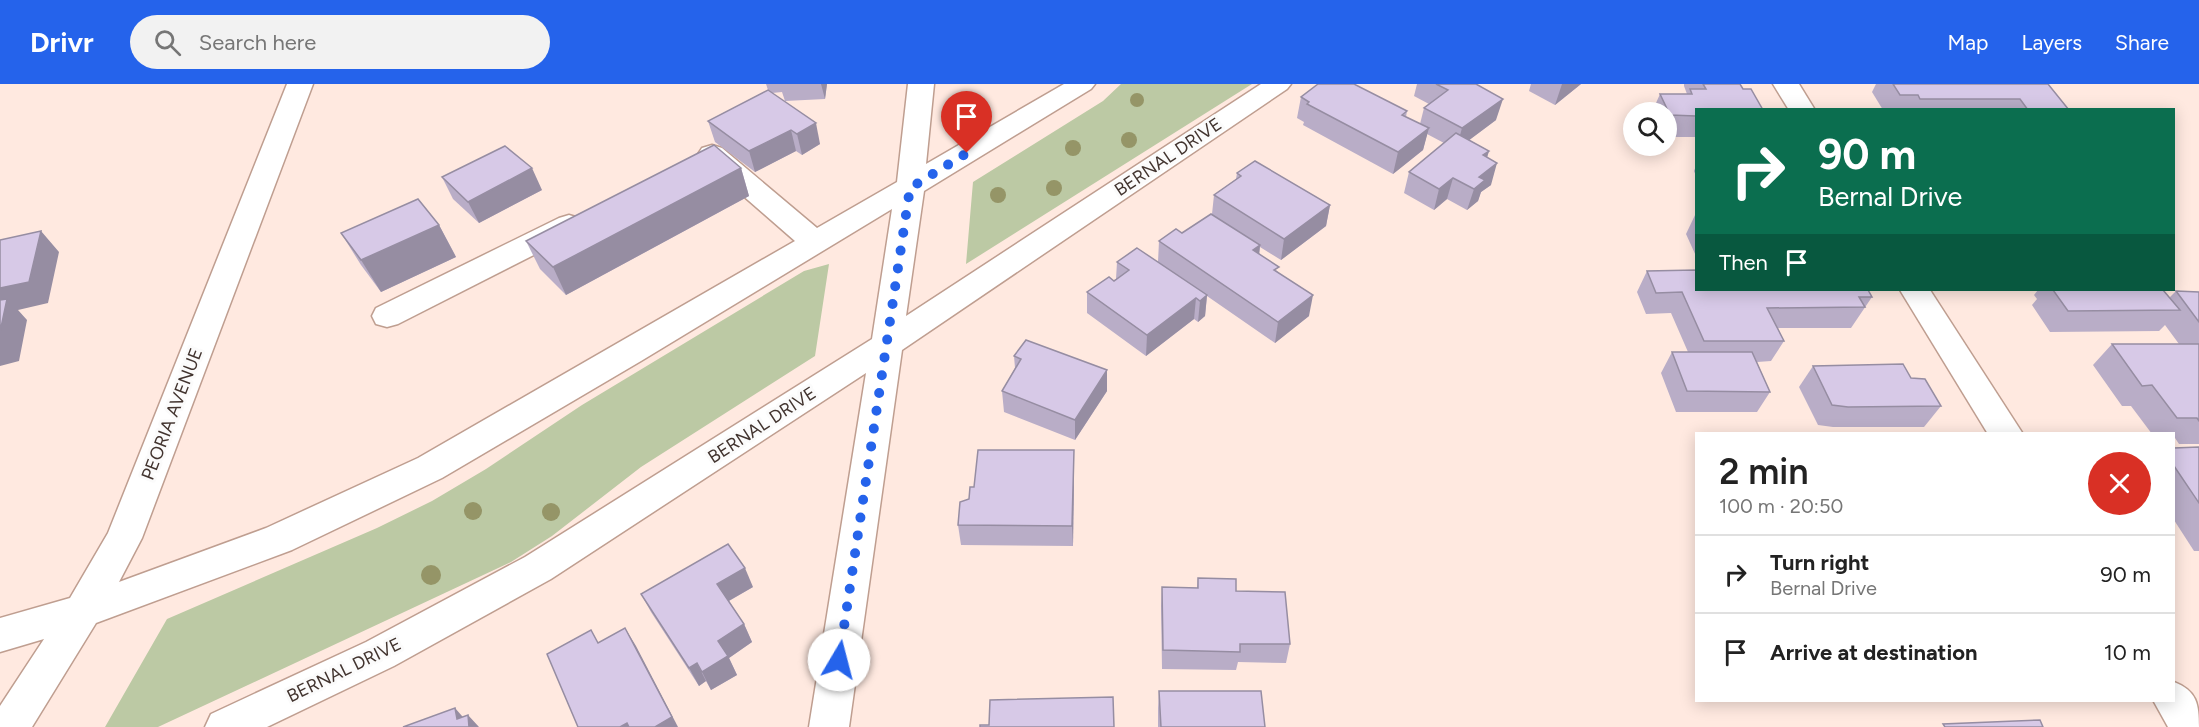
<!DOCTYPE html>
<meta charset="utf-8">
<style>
body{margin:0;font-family:Figtree,sans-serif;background:#f2f2f2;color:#222;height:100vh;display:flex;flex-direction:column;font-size:22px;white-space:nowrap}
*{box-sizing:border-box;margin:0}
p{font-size:20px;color:#767676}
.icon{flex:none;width:33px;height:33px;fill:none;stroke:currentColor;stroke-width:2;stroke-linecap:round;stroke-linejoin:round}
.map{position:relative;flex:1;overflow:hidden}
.panel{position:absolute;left:1695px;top:348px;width:480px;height:270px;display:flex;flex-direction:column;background:#fff;border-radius:0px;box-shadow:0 3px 15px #0003}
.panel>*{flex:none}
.hud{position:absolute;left:1695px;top:24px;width:480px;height:183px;border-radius:0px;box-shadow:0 3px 15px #0003;background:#0b6e4f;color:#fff;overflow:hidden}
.controls{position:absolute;left:1623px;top:18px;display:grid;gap:12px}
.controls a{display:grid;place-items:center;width:54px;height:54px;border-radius:50%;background:#fff;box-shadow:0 3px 15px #0003;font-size:30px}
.pin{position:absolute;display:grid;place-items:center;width:51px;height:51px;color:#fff;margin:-62px -26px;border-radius:50% 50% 50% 0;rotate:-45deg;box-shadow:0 0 6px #0007}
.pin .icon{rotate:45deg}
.me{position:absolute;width:66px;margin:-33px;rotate:8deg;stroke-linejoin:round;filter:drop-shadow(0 0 4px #0008)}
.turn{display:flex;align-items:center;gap:21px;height:126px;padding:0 24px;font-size:27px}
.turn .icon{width:78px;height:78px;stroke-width:2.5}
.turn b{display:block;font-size:42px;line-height:51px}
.then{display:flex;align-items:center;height:57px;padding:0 24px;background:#0003;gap:12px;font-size:22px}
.round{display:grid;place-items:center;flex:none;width:63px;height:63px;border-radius:32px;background:#f2f2f2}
.headline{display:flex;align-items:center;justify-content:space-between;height:102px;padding:0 24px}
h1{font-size:36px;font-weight:600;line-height:45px}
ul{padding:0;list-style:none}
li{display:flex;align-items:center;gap:18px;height:78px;padding:0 24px;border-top:2px solid #e0e0e0}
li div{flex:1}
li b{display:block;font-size:22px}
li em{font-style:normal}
header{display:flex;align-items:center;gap:36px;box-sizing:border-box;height:84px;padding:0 30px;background:#2563eb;color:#fff}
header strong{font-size:28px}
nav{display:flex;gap:33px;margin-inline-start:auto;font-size:21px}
.search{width:420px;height:54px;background:#f2f2f2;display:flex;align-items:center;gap:15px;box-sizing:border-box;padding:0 21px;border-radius:33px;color:#767676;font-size:22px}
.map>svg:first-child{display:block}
.green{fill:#bcc9a4}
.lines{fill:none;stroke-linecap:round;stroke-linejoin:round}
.minor-casing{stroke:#bf9e90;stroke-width:3}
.minor{fill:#fff;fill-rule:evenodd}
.tree{fill:#959567}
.wall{fill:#b9adc7}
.shaded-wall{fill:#968da2}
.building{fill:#d7c9e7;stroke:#968da2;stroke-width:1.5}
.route{stroke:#2563eb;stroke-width:10;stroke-dasharray:0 18}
.labels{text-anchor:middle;stroke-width:6;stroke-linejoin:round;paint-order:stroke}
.street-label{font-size:18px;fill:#42342f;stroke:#fbfbfb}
</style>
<header>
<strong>Drivr</strong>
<div class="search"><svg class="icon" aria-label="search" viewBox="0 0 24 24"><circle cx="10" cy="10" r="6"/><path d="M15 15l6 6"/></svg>Search here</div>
<nav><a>Map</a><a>Layers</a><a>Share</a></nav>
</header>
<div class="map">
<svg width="2199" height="643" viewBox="0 0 2199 643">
<rect width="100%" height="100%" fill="#ffe9e0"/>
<!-- green -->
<g class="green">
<polygon points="1121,0 1252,0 966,180 973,98 1103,17"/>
<polygon points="829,180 815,272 641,383 552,452 511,478 158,643 105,643 167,535 377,444 432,417 486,385 582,321 804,187"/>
</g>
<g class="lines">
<defs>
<g id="minor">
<polygon points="287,0 313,0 142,454 119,498 266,444 418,374 795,157 702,76 698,70 702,64 712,61 722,64 817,144 897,98 908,0 934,0 926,80 1064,0 1095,0 1091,5 924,107 906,232 1261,0 1291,0 1287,5 902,266 849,643 809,643 866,289 551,495 394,582 267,643 205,643 211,630 366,558 525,473 872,255 892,125 641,277 442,394 292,466 96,539 32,643 0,643 0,622 44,555 0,568 0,534 70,514 108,449"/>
<polygon points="1773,0 1799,0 1815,26 1789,26"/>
<polygon points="569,131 579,134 583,141 579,148 398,240 387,243 376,240 372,232 376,224 559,134"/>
<polygon points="1900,206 1930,206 2023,350 1988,350"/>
<path d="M2174,598c23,9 25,22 25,45h-31l-15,-27h21z"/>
</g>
</defs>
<!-- minor casing -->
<use href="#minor" class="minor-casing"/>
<!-- minor -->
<use href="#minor" class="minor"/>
</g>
<!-- trees -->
<g class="tree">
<circle cx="1137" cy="16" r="7"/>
<circle cx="1129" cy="56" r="8"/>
<circle cx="1073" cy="64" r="8"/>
<circle cx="1054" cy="104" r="8"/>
<circle cx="998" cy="111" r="8"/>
<circle cx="473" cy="427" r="9"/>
<circle cx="551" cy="428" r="9"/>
<circle cx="431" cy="491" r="10"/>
</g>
<!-- wall -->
<g class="wall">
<polygon points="766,0 827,0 825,15 785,17 782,8 772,9 820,60 802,71 796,67 755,88 715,58 708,37 768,6"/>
<polygon points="1417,0 1476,0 1496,36 1469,56 1489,67 1487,74 1491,101 1481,108 1478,117 1467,126 1447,115 1434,126 1404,109 1409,88 1444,59 1427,50 1423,66 1393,90 1303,41 1304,38 1297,34 1301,13 1407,27 1406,33 1420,40 1424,24 1429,20 1414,12"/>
<polygon points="1531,0 1581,0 1555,21 1529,7"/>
<polygon points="1684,0 1740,0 1696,26 1696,53 1666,53 1666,28 1652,28 1660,10 1687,10 1684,2"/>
<polygon points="1876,0 2048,0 2069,26 1883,26 1872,8"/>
<polygon points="1696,82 1696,92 1694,87"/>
<polygon points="741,84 749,112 566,211 540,185 526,157"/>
<polygon points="1237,89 1330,121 1326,142 1281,176 1260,163 1259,170 1278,188 1309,232 1275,259 1207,212 1205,232 1198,238 1194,235 1146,272 1087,229 1087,208 1116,195 1117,178 1158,178 1159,157 1182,149 1212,130 1214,111 1236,95"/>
<polygon points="442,93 542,106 479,139 453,115"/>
<polygon points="1696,129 1696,172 1686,150"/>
<polygon points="439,141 456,173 381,208 361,181 341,149"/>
<polygon points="1647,187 1872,213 1851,244 1778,244 1784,257 1771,277 1757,278 1770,308 1757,328 1676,328 1661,289 1672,268 1688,268 1671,229 1646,230 1637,208"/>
<polygon points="2038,206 2163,206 2169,214 2176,207 2199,208 2199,360 2179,360 2175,354 2174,354 2174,350 2152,350 2131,322 2122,322 2093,281 2112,260 2179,260 2165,241 2159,247 2050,248 2032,221 2037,215 2034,211"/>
<polygon points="1014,272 1107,307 1075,356 1004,328 1002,307 1015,284"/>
<polygon points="1813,282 1941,322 1924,343 1833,343 1818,341 1799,303"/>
<polygon points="2199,363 2199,467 2194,467 2174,436 2174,364"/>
<polygon points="1074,387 1073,462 961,461 958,441 974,403"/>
<polygon points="1198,494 1236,507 1290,560 1286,579 1238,578 1236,586 1162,585 1161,522 1162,503 1197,504"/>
<polygon points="753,503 729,517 744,540 752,558 729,574 737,591 711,606 706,597 699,602 651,528 641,510"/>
<polygon points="1159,607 1265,643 1158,643 1158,624"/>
</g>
<!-- shaded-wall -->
<g class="shaded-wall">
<polygon points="821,0 827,0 825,15"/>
<polygon points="1562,0 1581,0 1555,21"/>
<polygon points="1503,15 1496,36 1456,66 1462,44"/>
<polygon points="816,39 820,60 802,71 797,50"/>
<polygon points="1429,44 1423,66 1393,90 1398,68"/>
<polygon points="791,46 796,67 755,88 749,67"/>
<polygon points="1489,67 1482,88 1483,71"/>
<polygon points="1497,79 1491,101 1481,108 1478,117 1467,126 1474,105 1479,93"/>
<polygon points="532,84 542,106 479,139 468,118"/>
<polygon points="741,84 749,112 566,211 553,183"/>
<polygon points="1453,94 1447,115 1434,126 1439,105"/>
<polygon points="1330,121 1326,142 1281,176 1284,155"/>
<polygon points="439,141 456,173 381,208 361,176"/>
<polygon points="41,147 59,168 48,219 18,226 27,236 19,277 0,282 0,204"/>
<polygon points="1260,161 1258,182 1253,166"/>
<polygon points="1207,211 1205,232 1198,238 1200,217"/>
<polygon points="1313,211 1309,232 1275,259 1278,238"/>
<polygon points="1196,214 1194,235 1146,272 1147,251"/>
<polygon points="1107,286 1107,307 1075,356 1075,336"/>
<polygon points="1074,366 1074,387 1073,462 1072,442"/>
<polygon points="745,484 753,503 725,519 717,500"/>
<polygon points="744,540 752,558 729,574 737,591 711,606 702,588 718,557"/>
<polygon points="625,544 636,562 678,643 655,643"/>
<polygon points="697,579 706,597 699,602 689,584"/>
<polygon points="455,624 469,640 468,631 479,643 465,643 457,635"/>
<polygon points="627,639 629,643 620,643"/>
</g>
<!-- building -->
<g class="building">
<polygon points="1318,0 1354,0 1407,27 1402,31 1429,44 1398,68 1307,20 1309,18 1301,13"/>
<polygon points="1436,0 1476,0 1503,15 1462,44 1424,24 1448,6"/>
<polygon points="1703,0 1740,0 1743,5 1751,5 1763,26 1696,26 1696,32 1670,31 1660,10 1692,10 1690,5 1706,5"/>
<polygon points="1893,0 2048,0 2069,26 2028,26 2020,15 1920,15 1918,11 1900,11"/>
<polygon points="768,6 816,39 797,50 791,46 749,67 708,37"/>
<polygon points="1456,49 1489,67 1483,71 1497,79 1479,93 1485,96 1474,105 1453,94 1439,105 1409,88"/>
<polygon points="714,61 741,84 553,183 526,157"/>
<polygon points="505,62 532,84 468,118 442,93"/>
<polygon points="1255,77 1330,121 1284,155 1214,111 1241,92 1237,89"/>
<polygon points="418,115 439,141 361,176 341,149"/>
<polygon points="1211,130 1260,161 1253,166 1279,183 1274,186 1313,211 1278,238 1159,157 1176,145 1182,149"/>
<polygon points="41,147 29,198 0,204 0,156"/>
<polygon points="1137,164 1207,211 1200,217 1196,214 1147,251 1087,208 1109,193 1114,197 1129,186 1117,178"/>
<polygon points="1696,186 1696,206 1868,206 1872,213 1859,213 1865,223 1767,224 1784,257 1704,257 1682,208 1656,209 1647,187"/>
<polygon points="2053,206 2163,206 2180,226 2068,227"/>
<polygon points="2176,207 2199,208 2199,238"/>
<polygon points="7,215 0,248 0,216"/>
<polygon points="1026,256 1107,286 1075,336 1002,307 1021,275 1014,272"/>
<polygon points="2112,260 2199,260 2199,337 2197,334 2177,334 2152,301 2142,302"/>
<polygon points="1672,268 1752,268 1770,308 1687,307"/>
<polygon points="1903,280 1911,294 1925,295 1941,322 1848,323 1832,321 1813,282"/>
<polygon points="2199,363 2199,419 2174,382 2174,364"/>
<polygon points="978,366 1074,366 1072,442 958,441 960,418 969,415 970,403 974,403"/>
<polygon points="728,460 745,484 717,500 744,540 718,557 728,572 702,588 697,579 689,584 641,510"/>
<polygon points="1198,494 1236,495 1236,507 1285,508 1290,560 1240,560 1240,568 1163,566 1162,503 1198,504"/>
<polygon points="625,544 672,633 655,643 629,643 627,639 620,643 578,643 547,570 591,546 598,559"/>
<polygon points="1159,607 1261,607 1265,643 1161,643"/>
<polygon points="1113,613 1114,643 980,643 980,641 989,641 990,616"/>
<polygon points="455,624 457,635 468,631 469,643 403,643"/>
<polygon points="2040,636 2043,643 1945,643 1943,640"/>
</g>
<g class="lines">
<!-- route -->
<polyline class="route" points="839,576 910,104 967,69"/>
</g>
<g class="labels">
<!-- street labels -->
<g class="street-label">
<text transform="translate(1168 73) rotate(-34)" y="6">BERNAL DRIVE</text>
<text transform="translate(172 330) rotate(-69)" y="6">PEORIA AVENUE</text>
<text transform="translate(762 341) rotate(-33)" y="6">BERNAL DRIVE</text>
<text transform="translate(344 586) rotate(-26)" y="6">BERNAL DRIVE</text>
</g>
</g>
</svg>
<div class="controls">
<a><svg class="icon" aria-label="search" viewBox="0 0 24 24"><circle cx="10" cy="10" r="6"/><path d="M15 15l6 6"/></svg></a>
</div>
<div class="pin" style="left:967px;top:69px;background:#d93025"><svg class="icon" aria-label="arrive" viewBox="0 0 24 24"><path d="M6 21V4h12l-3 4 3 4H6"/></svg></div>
<svg class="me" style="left:839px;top:576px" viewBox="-20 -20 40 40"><circle r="19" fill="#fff"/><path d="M0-13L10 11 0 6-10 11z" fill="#2563eb"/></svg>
<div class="hud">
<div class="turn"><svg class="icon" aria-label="right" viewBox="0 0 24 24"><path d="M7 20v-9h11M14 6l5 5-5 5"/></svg><div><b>90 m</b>Bernal Drive</div></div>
<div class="then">Then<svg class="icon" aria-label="arrive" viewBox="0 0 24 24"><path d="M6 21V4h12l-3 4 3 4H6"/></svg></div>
</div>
<section class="panel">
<div class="headline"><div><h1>2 min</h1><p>100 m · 20:50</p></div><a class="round" style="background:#d93025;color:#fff"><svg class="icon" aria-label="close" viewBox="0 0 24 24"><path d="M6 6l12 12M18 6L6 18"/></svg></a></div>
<ul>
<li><svg class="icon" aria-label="right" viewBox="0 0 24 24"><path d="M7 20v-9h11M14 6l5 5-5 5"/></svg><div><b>Turn right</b><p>Bernal Drive</p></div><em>90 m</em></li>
<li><svg class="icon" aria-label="arrive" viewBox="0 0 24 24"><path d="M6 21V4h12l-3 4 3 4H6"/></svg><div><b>Arrive at destination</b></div><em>10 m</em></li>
</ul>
</section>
</div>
